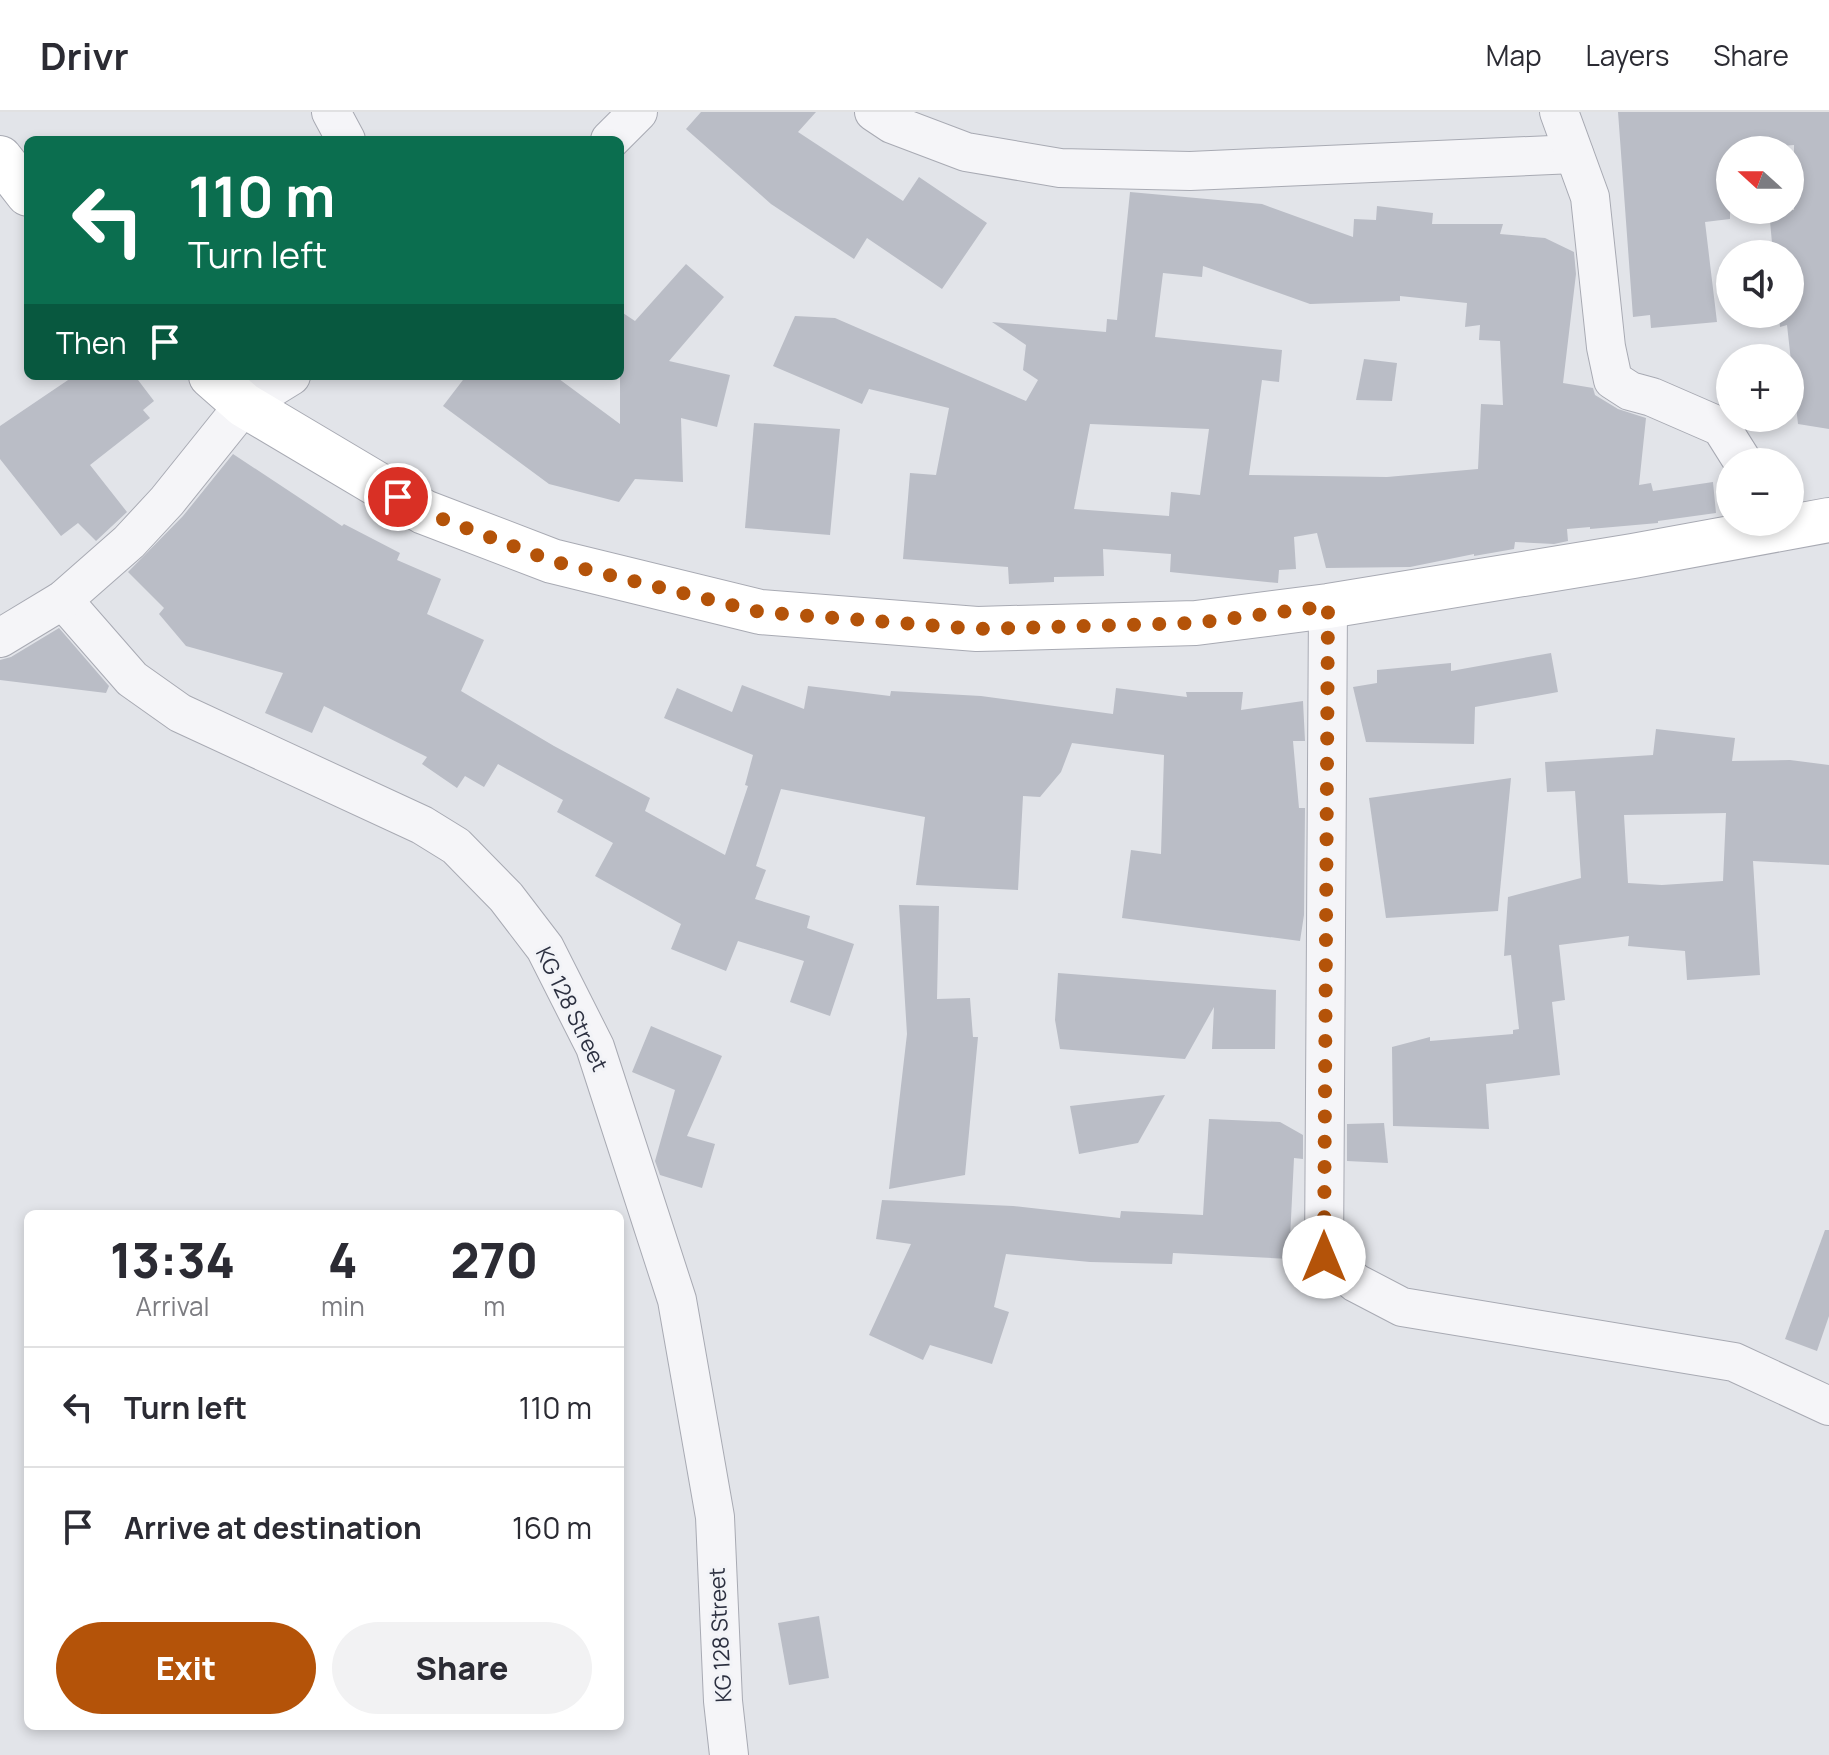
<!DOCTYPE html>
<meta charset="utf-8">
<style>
body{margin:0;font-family:Manrope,sans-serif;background:#f2f2f3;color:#2b2b33;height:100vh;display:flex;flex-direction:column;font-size:30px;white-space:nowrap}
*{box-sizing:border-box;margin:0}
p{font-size:26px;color:#7c7c81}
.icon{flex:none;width:44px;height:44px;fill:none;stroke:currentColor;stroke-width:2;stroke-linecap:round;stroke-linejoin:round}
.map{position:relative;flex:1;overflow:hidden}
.side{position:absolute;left:24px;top:1098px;width:600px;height:520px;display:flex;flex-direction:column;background:#fff;border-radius:12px;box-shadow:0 4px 12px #0003}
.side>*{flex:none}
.top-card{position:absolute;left:24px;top:24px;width:600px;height:244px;border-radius:12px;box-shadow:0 4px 12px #0003;background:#0b6e4f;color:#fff;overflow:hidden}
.needle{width:52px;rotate:291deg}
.controls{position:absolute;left:1716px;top:24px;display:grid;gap:16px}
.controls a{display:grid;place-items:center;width:88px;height:88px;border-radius:50%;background:#fff;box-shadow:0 4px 12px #0003;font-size:40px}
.pin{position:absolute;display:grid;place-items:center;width:68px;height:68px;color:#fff;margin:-34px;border:4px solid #fff;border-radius:50%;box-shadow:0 2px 8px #0007}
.me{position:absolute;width:88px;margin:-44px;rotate:0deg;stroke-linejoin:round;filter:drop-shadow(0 0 6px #0008)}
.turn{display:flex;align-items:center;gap:28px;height:168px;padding:0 32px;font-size:36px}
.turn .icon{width:104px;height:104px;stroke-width:2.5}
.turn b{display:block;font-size:56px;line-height:68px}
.then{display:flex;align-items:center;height:76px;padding:0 32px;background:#0003;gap:16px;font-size:30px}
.eta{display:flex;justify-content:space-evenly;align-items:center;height:136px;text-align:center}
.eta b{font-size:48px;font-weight:800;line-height:56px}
.action{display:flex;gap:16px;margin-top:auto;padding:16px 32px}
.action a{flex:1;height:92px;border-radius:48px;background:#b45309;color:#fff;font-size:32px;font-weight:800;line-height:92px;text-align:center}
.action a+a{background:#f2f2f3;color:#2b2b33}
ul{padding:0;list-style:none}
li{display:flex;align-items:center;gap:24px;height:120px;padding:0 32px;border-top:2px solid #e1e1e2}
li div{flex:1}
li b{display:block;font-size:30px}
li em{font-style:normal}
header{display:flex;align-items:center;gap:48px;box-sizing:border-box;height:112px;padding:0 40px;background:#fff;border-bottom:2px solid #e1e1e2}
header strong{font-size:38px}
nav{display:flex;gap:44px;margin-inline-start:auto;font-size:28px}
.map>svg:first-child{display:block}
.building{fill:#babdc6;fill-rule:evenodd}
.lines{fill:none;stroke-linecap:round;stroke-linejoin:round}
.minor-casing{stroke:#a8aab3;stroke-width:40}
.secondary-casing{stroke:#a8aab3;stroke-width:46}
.minor{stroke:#f5f5f8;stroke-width:38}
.secondary{stroke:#fff;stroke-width:44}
.route{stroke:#b45309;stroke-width:14;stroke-dasharray:0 25.2}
.labels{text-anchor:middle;stroke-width:6;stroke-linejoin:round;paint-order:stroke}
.street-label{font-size:22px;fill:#2c3040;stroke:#f2f3f7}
</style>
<header>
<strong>Drivr</strong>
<nav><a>Map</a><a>Layers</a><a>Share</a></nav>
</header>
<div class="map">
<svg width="1829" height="1643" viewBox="0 0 1829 1643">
<rect width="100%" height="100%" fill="#e2e4e9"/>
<!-- building -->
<g class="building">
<polygon points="701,0 816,0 798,20 903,89 919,65 987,111 942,177 867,126 854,147 771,92 686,17"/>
<polygon points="1618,0 1829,0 1829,317 1798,312 1787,213 1780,215 1779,202 1790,202 1790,142 1773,142 1769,98 1794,98 1794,33 1730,38 1730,107 1705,110 1717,210 1651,216 1650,203 1633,205"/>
<path d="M1130,80l132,12 91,33 1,-18 22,1 1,-14 56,7 -1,11h71l-3,10 45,4 29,14 2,22 -13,109 30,5 2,7 23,14 28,9 -7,67 12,-2 2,8 60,-9 3,31 -58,8v2l-68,6v-2l-23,2 1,12 -14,3 -39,-2 -1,7 -40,7v-2l-64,13 -84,1 -9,-35 -23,4 2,32 -17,1 -1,13 -108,-11 1,-18 -68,-5 1,27 -50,1v5l-45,2 -1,-17 -105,-8 7,-86 26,2 13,-67 -80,-19 -7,15 -89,-38 22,-50 40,2 191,83 12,-21 -15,-10 3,-25 -34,-23 114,10 1,-13 10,1zM1203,154l107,38 90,-3v-5l67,7 -2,24 15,-2 -1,15 21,1 3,64 -22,-1 -3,65 -91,8 -138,-2 13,-95 17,2 3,-32 -127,-13 8,-64 39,4zM1090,312l119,5 -9,66 -29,-3 -2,24 -95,-7z"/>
<polygon points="686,152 724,185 669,249 730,263 717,315 681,306 683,370 635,367 619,390 549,372 443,294 466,264 555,264 620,312 620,199 635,209"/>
<polygon points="1364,247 1397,251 1392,289 1356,288"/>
<polygon points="74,264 135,264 154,289 143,298 150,306 90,353 127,400 96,429 78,411 61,424 0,347 0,314"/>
<polygon points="754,311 840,317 830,423 745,416"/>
<polygon points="233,342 342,414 344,412 400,441 397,448 441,467 427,502 484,528 461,579 554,634 650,686 645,699 725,743 748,674 745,673 753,643 664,606 677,576 732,600 742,573 804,597 808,574 890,584 891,579 981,584 1113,602 1116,576 1187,585 1186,580 1243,580 1241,598 1303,589 1305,629 1293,629 1299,696 1305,696 1304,803 1300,829 1122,806 1131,738 1161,742 1164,643 1072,631 1061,660 1040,685 1023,684 1018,778 916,773 925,705 781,677 756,754 766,758 755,787 810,804 807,816 854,832 830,904 790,890 804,849 738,829 726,859 671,837 681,812 595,764 613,731 557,700 563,688 498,652 484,675 465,664 457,676 422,652 427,645 324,594 312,621 265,601 283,561 186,534 159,502 164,496 128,460 183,404"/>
<polygon points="59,516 109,574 106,581 0,568 0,548 11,545"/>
<polygon points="1551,541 1558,580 1475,595 1474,632 1366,630 1353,575 1377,571 1377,558 1451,551 1451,559"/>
<path d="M1656,617l79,9 -3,23 58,-1 39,5v100l-76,-4 7,114 -73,5 -2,-29 -57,-5 1,-10 -70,9 6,55 -13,2 8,73 -74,9 3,45 -96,-3 -1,-79 38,-10v4l83,-7v-4l6,-1 -8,-74 -7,1 4,-59 73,-19 -6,-87 -28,1 -2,-30 108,-7zM1726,701l-3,68 -61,4 -34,-2 -4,-68z"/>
<polygon points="1511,666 1498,799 1386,806 1369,686"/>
<polygon points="899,793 939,794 937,887 970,886 973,925 978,925 965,1063 889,1077 907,922"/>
<polygon points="1058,861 1276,878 1275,937 1212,937 1214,895 1185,947 1060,937 1055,908"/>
<polygon points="651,914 722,944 687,1024 715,1032 702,1076 660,1063 655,1049 675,978 632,960"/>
<polygon points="1165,983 1138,1031 1079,1042 1070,994"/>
<polygon points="1209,1007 1280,1010 1303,1023 1303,1047 1294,1046 1289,1147 1173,1141 1172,1152 1090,1150 1006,1142 994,1195 1009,1200 992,1252 930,1233 923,1248 869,1223 911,1132 876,1127 882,1088 1013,1094 1120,1106 1121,1099 1203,1103"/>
<polygon points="1384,1011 1388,1051 1347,1049 1347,1012"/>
<polygon points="1825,1118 1829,1118 1829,1204 1817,1239 1785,1227"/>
<polygon points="819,1504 829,1566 789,1573 778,1511"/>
</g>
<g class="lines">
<defs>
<g id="minor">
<polyline points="331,0 346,28"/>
<polyline points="874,0 892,12 966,40 1060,56 1190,59 1574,42"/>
<polyline points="1559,0 1590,85 1606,235 1613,268 1630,279 1652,285 1721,315 1743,350"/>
<polyline points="610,28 638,0"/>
<polyline points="63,488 132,567 180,601 422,713 456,734 506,785 545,836 595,935 677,1188 715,1405 723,1589 729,1643"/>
<polyline points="1328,494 1324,1145 1356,1171 1402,1195 1734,1250 1829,1294"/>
<polyline points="0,526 63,488 129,430 167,389 244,293 291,264"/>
</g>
<g id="secondary">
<polyline points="0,46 28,82"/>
<polyline points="211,264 244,293 424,400 552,449 760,500 977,517 1196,511 1328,494 1633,444 1829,408"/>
</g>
</defs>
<!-- minor casing -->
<use href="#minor" class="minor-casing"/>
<!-- secondary casing -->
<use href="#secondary" class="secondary-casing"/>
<!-- minor -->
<use href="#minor" class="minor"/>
<!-- secondary -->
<use href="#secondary" class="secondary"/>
</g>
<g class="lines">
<!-- route -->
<polyline class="route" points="398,385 424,400 552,449 760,500 977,517 1196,511 1328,494 1324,1145"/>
</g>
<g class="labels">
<!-- street labels -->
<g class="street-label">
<text transform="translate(572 897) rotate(64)" y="8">KG 128 Street</text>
<text transform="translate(720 1523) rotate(-93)" y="8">KG 128 Street</text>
</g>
</g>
</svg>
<div class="controls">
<a><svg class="needle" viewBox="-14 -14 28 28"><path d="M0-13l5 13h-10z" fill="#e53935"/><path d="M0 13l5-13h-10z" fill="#7c7c81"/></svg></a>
<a><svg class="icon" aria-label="sound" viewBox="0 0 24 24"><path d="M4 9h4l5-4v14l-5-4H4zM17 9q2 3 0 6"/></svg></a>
<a>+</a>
<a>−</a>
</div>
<div class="pin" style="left:398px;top:385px;background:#d93025"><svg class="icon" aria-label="arrive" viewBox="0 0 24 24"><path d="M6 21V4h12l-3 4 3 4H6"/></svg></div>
<svg class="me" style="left:1324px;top:1145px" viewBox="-20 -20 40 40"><circle r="19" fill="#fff"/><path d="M0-13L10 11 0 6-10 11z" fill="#b45309"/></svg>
<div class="top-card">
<div class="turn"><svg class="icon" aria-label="left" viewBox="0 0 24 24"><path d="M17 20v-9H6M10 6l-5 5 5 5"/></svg><div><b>110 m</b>Turn left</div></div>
<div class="then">Then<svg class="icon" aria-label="arrive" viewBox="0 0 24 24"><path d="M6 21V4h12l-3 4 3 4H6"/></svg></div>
</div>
<section class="side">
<div class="eta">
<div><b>13:34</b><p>Arrival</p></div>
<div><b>4</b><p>min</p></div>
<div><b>270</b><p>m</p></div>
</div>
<ul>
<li><svg class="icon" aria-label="left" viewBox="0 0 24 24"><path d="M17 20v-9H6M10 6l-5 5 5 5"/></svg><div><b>Turn left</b></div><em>110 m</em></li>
<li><svg class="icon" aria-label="arrive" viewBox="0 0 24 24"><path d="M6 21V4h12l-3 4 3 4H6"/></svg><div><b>Arrive at destination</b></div><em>160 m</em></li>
</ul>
<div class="action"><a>Exit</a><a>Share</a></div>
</section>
</div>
